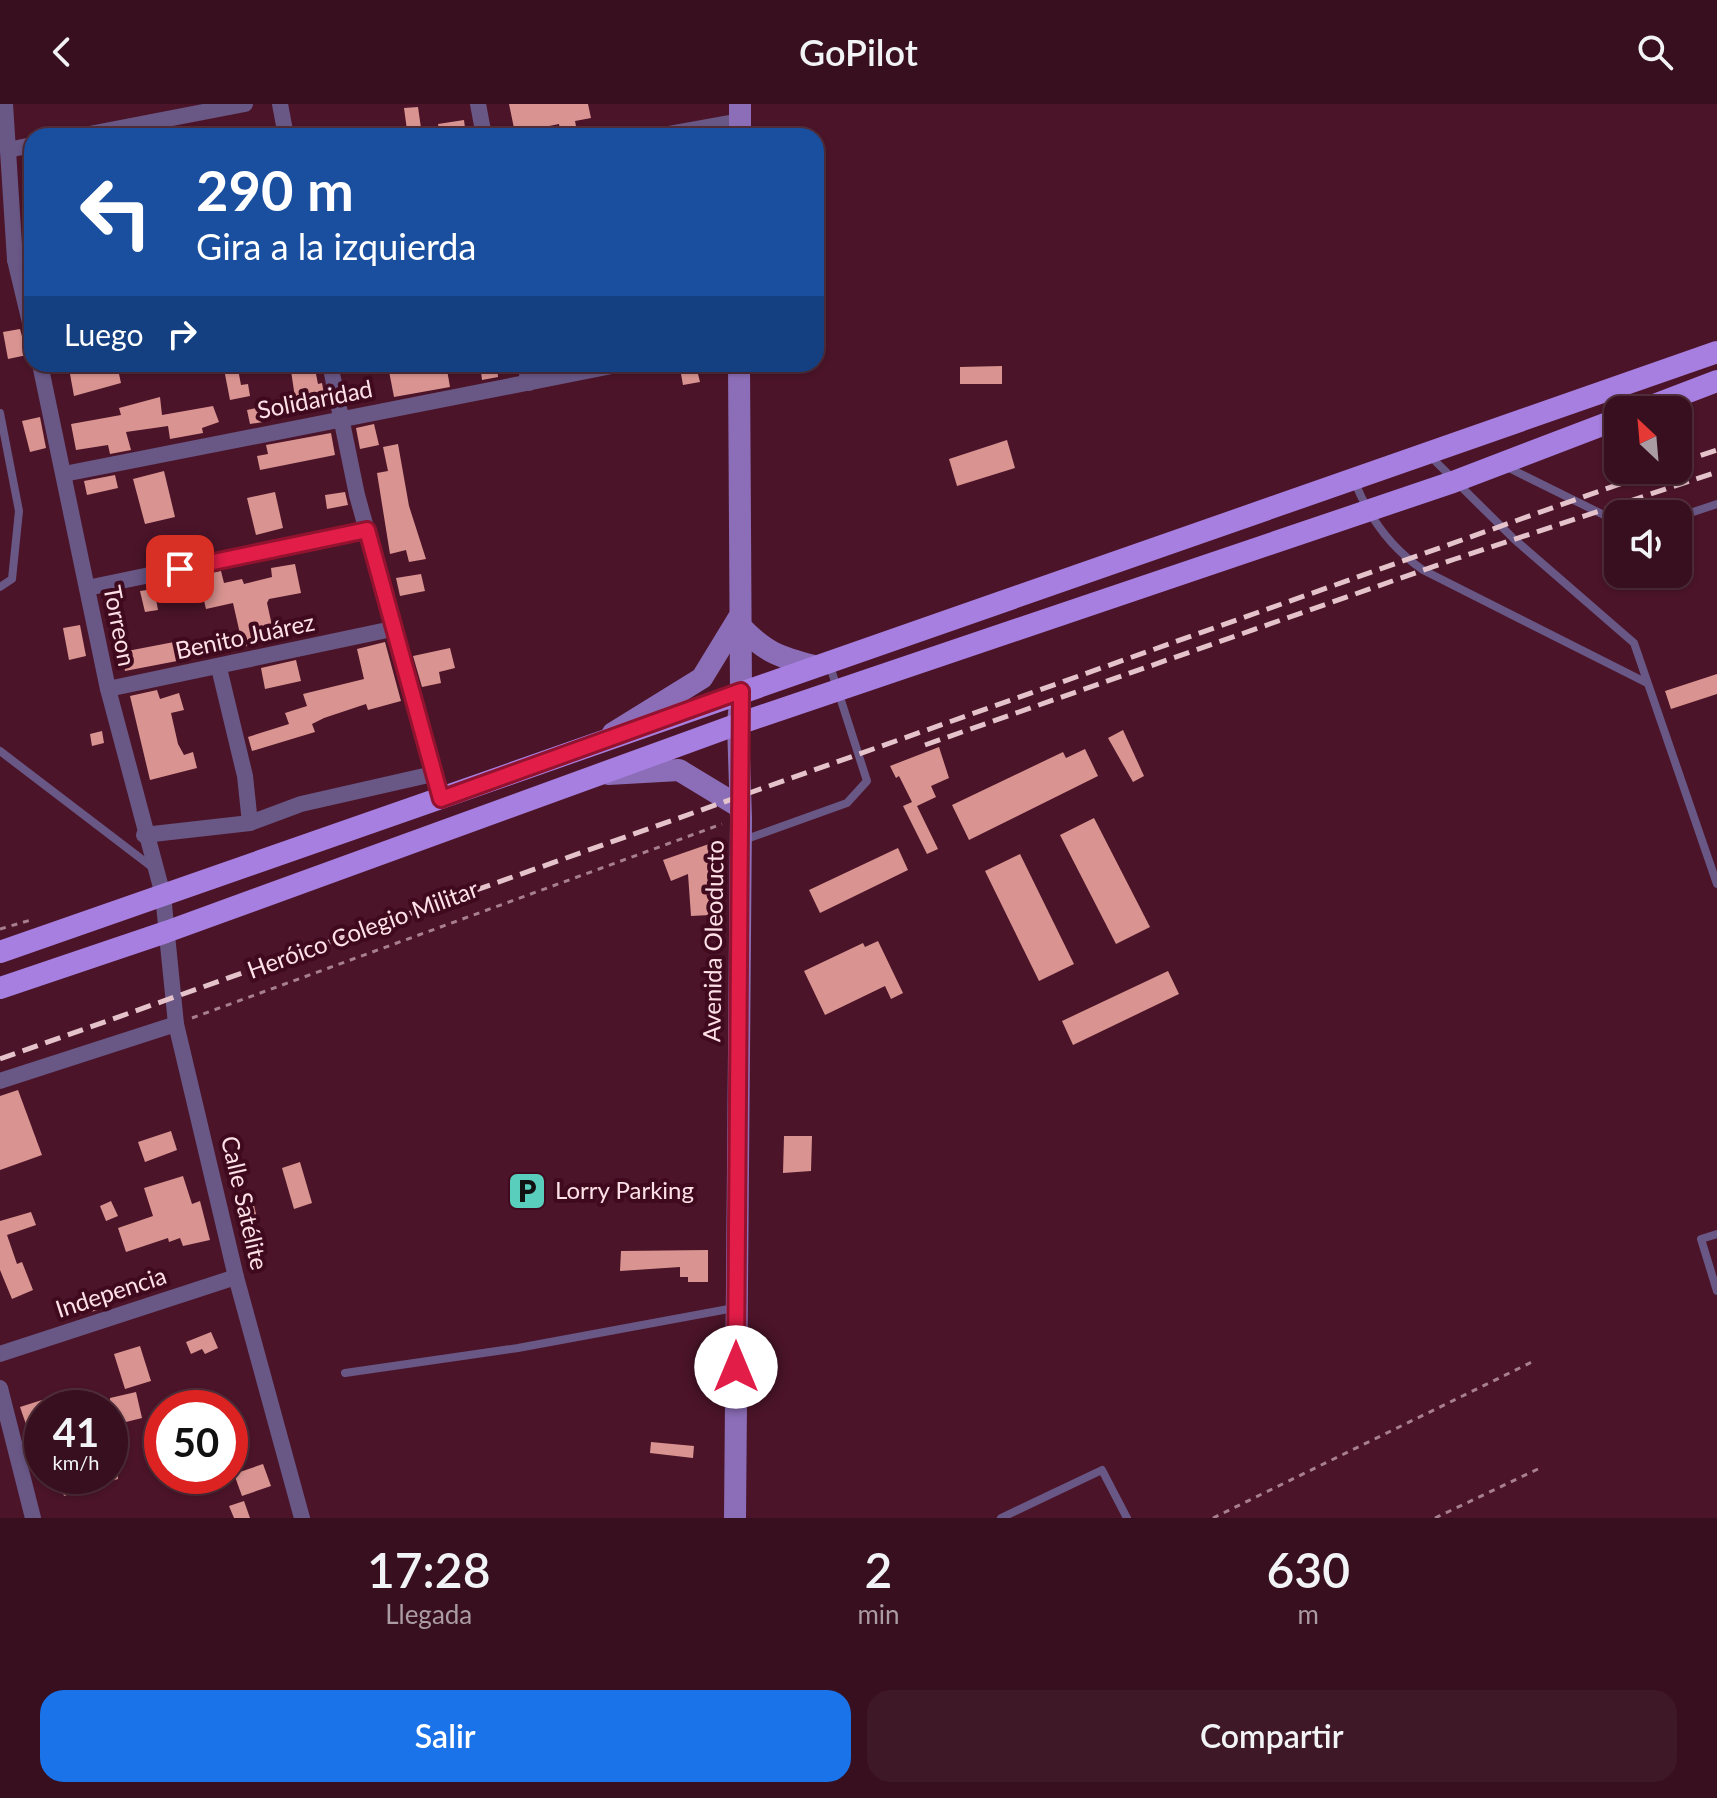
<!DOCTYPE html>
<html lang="es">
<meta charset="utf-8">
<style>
body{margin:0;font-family:Lato,sans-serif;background:#3f1827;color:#f1f3f6;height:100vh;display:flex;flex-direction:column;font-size:30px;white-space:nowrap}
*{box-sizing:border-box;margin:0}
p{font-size:26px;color:#ab9ca4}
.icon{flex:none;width:44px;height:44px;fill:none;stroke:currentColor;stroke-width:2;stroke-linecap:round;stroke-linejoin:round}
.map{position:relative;height:1414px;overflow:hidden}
.drawer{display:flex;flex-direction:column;background:#380f1e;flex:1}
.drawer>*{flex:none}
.hud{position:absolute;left:24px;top:24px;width:800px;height:244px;border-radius:24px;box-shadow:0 2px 6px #0004,0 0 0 2px #522f3c;background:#1a4fa0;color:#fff;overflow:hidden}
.needle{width:52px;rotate:334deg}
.controls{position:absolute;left:1604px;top:292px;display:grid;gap:16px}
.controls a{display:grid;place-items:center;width:88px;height:88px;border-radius:16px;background:#380f1e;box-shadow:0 2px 6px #0004,0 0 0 2px #522f3c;font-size:40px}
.speed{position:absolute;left:24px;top:1286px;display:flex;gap:16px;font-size:40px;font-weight:700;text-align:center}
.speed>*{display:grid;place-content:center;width:104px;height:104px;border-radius:50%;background:#380f1e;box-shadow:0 2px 6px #0004,0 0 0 2px #522f3c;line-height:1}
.speed small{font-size:20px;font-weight:400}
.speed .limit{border:12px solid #d22;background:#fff;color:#111}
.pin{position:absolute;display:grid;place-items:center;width:68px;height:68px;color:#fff;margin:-34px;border-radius:16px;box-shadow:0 4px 12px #0006}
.me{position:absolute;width:88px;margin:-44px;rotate:0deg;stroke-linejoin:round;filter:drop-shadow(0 0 6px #0008)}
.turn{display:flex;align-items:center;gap:28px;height:168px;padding:0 40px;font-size:36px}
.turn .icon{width:104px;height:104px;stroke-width:2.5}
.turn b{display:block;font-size:56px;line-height:68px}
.then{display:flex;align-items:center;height:76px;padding:0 40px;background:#0003;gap:16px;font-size:30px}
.eta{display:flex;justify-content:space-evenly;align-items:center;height:136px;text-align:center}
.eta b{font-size:48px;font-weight:600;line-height:56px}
.action{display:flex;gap:16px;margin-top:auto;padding:16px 40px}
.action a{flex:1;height:92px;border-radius:24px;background:#1a73e8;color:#fff;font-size:32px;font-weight:600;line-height:92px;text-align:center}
.action a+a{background:#3f1827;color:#f1f3f6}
header{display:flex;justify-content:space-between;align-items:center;height:104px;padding:0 40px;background:#380f1e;font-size:36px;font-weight:600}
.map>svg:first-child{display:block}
.building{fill:#d99491}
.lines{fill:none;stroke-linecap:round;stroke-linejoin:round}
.path{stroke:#a87f8c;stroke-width:3;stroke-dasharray:6 6;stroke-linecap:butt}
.service{stroke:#695786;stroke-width:8}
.minor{stroke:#695786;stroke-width:16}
.secondary{stroke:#8c6eb8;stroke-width:22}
.primary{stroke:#a77fe0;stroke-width:22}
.rail{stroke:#e4c3cb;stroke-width:5;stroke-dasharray:16 8;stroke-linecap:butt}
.route-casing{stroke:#92132f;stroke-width:20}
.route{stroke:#e11d48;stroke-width:14}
.labels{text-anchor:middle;stroke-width:8;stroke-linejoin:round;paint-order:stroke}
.street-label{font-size:24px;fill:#fee1e7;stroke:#3f091e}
.poi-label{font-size:24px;fill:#fee1e7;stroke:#3f091e;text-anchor:start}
</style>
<header><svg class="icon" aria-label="back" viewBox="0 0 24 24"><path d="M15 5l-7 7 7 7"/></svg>GoPilot<svg class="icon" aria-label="search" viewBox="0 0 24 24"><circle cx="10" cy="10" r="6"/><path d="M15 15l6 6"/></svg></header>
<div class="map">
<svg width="1717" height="1414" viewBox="0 0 1717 1414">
<rect width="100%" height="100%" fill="#4b1428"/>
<!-- building -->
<g class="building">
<polygon points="509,0 588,0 591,14 575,17 578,32 561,32 559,20 515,29"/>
<polygon points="418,3 421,24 407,26 404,4"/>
<polygon points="464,16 466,32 440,32 438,20"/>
<polygon points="20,225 27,251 8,255 3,228"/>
<polygon points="223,260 237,260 241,281 248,280 250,292 230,296"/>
<polygon points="290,260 314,260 318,280 322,279 326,302 297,307"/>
<polygon points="400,260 446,260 450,283 394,293 388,262"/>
<polygon points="480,260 497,260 498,273 482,276"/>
<polygon points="117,261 121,279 74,292 70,270"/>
<polygon points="1002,262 1002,280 960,280 960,263"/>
<polygon points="697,266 700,278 683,281 681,270"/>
<polygon points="160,293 162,311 213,302 219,318 202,324 203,329 170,335 168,322 126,328 131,346 110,350 108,341 76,346 71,320 121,311 119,304"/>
<polygon points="260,303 263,318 250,320 247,306"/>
<polygon points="40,313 46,344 30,348 22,317"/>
<polygon points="374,320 379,341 360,345 356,324"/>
<polygon points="331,329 335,351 260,366 257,352 268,350 266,341"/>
<polygon points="1007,336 1015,364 957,382 949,355"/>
<polygon points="398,340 409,402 426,455 409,458 406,446 390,450 377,369 388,367 383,343"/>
<polygon points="164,367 175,413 145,420 133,375"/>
<polygon points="115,371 118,384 87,391 84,377"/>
<polygon points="275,388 283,424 256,431 247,394"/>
<polygon points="345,388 348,401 327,405 325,391"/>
<polygon points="295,460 301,489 269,495 267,499 275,535 243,543 233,499 206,505 198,472 221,467 224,479 242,475 244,480 272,473 271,464"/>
<polygon points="421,470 425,487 400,492 396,474"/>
<polygon points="154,485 158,506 145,508 140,487"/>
<polygon points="80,521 86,552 69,556 63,524"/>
<polygon points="174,538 177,557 125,567 122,548"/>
<polygon points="385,538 401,597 368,606 366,600 324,614 312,620 315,628 252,647 248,633 289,620 285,609 307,602 303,590 364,575 357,545"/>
<polygon points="450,544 455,564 439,568 441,579 422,583 413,552"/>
<polygon points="296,556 301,577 265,585 261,564"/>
<polygon points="1717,570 1717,590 1671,605 1665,587"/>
<polygon points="157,586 160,595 179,589 184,606 171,609 178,640 184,651 193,648 197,664 150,676 130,592"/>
<polygon points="1123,626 1144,672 1133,678 1108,634"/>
<polygon points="102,627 104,639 92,642 90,630"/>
<polygon points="939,643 949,674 931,682 936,693 917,702 938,745 927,750 903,702 912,698 899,672 896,674 890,662"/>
<polygon points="1085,645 1098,672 969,736 952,701 1063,648 1066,654"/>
<polygon points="1094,714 1150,823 1116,840 1060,731"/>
<polygon points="709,740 710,811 691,812 688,770 671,777 663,756"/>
<polygon points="898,744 908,766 820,809 809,786"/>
<polygon points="1020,750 1074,860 1039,877 985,767"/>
<polygon points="878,837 903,889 891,895 885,882 825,911 804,867 863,839 865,843"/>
<polygon points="1168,867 1179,890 1073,941 1062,917"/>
<polygon points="18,986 42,1051 0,1066 0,992"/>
<polygon points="171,1027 177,1046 145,1058 138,1038"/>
<polygon points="784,1032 812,1032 811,1067 783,1069"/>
<polygon points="300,1058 312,1099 294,1105 282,1064"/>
<polygon points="183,1072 192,1100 200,1097 210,1136 183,1142 180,1134 169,1138 168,1134 126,1148 118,1124 153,1112 144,1084"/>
<polygon points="252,1093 257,1114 242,1117 238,1096"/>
<polygon points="111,1097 118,1112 106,1117 100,1102"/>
<polygon points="31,1108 36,1121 7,1131 17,1160 22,1158 33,1186 12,1195 0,1166 0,1117"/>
<polygon points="708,1146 708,1178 688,1178 688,1173 680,1173 680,1163 620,1167 621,1147"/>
<polygon points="95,1192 98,1206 79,1211 76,1197"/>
<polygon points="211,1228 218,1244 205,1250 202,1245 191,1250 186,1238"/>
<polygon points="140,1242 151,1277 125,1285 114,1250"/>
<polygon points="136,1288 142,1314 110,1322 110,1294"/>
<polygon points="42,1296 42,1321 28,1326 20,1303"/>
<polygon points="651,1338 694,1342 693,1354 650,1349"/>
<polygon points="263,1360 271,1382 242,1392 234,1370"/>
<polygon points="57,1372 118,1372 118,1375 64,1392"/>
<polygon points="244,1397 250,1414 234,1414 229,1402"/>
</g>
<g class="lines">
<!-- path -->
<g class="path">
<polyline points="0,825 31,816"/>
<polyline points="192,914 722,720"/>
<polyline points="1213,1414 1534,1257"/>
<polyline points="1435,1414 1540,1364"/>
</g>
<!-- service -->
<g class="service">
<polyline points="0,309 19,407 12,475 0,483"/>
<polyline points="1428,350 1514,435 1634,539 1717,780"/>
<polyline points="1507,363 1618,418"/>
<path d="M1354,376c14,36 37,68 69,90l224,113"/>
<polyline points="1678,413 1717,400"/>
<polyline points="0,647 152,763"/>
<polyline points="741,737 847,699 867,677 829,559"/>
<polyline points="1717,1130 1701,1135 1717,1187"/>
<polyline points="345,1269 518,1244 734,1204"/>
<polyline points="1001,1414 1102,1366 1127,1414"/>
</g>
<!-- minor -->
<g class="minor">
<polyline points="5,0 15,156 32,227"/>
<polyline points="280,0 286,32"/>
<polyline points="478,0 484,32"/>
<polyline points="79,32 245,0"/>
<polyline points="657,32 740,17"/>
<polyline points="8,46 32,41"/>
<polyline points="15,156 32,152"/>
<polyline points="40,260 108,585 163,791 176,920 236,1173 302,1414"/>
<polyline points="330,260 357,391 441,695"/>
<polyline points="525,260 529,279"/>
<polyline points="64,370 622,260"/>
<polyline points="87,484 367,426"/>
<polyline points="219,564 245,672 250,719"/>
<polyline points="108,585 392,525"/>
<polyline points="144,731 250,719 301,700 433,670"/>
<polyline points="0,977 176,920"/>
<polyline points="0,1250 236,1173"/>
<polyline points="0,1284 33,1414"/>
</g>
<!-- secondary -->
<g class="secondary">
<polyline points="740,32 740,0"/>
<path d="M739,521c26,27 39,32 75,41"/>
<polyline points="613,629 702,574 738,515"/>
<polyline points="608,670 679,666 740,703"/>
<polyline points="735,1414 741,714 738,620 741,587 739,260"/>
</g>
<!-- primary -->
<g class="primary">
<polyline points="1641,306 1717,277"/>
<polyline points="0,848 1717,248"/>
<polyline points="0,884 166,828 738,620 1453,378 1618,315"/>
</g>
<!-- rail -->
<g class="rail">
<polyline points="1678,359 1717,346"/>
<polyline points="925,641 1455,455 1717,368"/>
<polyline points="0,955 1659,366"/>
</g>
</g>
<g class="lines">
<defs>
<polyline id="route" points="180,465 367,426 441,695 741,587 736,1263"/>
</defs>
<!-- route casing -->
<use href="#route" class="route-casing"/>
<!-- route -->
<use href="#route" class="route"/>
</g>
<!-- icons -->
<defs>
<symbol id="parking-square" viewBox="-11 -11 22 22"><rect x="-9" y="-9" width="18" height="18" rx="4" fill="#5acebd" stroke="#3f091e"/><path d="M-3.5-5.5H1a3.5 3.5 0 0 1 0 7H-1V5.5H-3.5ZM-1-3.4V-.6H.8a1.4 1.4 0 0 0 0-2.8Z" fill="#111"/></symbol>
</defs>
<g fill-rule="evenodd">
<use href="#parking-square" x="505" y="1065" width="44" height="44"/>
</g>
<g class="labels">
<!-- street labels -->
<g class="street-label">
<text transform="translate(315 296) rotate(-11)" y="8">Solidaridad</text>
<text transform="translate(119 522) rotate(79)" y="8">Torreon</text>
<text transform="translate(245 533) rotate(-12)" y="8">Benito Juárez</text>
<text transform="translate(363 826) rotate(-20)" y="8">Heróico Colegio Militar</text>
<text transform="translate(714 837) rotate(-89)" y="8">Avenida Oleoducto</text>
<text transform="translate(244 1099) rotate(77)" y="8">Calle Satélite</text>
<text transform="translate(111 1189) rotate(-18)" y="8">Indepencia</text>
</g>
<!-- poi labels -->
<g class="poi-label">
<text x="555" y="1095">Lorry Parking</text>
</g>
</g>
</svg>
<div class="controls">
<a><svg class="needle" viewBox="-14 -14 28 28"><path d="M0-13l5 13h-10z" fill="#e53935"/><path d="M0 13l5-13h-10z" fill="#ab9ca4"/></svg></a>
<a><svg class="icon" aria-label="sound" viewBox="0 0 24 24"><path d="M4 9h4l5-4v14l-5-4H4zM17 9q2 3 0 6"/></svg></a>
</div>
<div class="speed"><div>41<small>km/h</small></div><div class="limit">50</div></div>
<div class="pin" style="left:180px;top:465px;background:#d93025"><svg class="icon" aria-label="arrive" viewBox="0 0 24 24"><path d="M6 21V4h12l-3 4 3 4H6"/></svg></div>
<svg class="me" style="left:736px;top:1263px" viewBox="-20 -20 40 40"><circle r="19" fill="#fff"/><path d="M0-13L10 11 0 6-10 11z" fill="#e11d48"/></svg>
<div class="hud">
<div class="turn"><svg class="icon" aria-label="left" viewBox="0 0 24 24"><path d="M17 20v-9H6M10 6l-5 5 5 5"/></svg><div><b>290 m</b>Gira a la izquierda</div></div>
<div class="then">Luego<svg class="icon" aria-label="right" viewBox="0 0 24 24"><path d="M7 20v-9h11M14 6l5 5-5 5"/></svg></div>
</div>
</div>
<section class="drawer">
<div class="eta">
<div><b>17:28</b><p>Llegada</p></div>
<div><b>2</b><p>min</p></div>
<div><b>630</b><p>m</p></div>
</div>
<div class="action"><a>Salir</a><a>Compartir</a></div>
</section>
